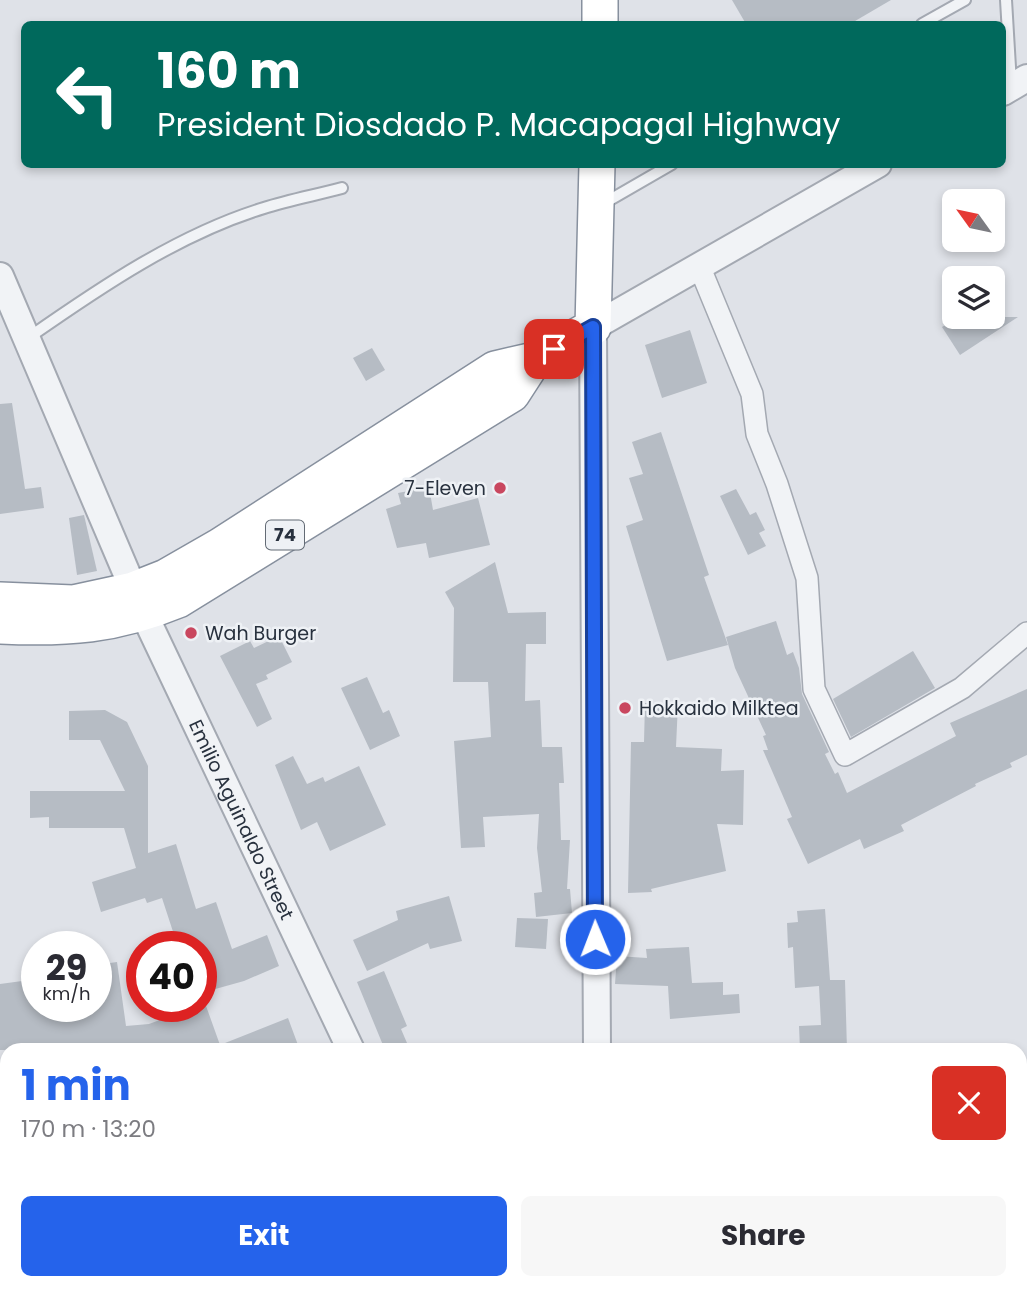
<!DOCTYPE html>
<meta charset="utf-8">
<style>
body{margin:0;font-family:Poppins,sans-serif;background:#f7f7f7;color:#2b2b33;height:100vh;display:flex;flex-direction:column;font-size:26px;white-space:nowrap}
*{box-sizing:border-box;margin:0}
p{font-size:23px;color:#7c7c81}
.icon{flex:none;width:38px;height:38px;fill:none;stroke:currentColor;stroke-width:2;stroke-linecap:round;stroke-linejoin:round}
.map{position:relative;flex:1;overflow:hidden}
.panel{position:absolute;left:0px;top:1043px;width:1027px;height:247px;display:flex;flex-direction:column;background:#fff;border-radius:21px 21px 0 0;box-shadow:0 4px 10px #0003}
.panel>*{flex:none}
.hud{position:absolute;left:21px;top:21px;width:985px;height:147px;border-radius:10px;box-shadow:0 4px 10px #0003;background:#00695c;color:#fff;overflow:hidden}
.needle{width:46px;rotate:303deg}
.fabs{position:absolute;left:942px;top:189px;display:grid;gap:14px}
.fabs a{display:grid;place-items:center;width:63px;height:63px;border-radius:10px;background:#fff;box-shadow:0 4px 10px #0003;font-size:35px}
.speed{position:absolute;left:21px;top:931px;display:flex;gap:14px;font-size:35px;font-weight:700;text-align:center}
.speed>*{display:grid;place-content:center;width:91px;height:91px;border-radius:50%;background:#fff;box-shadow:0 4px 10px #0003;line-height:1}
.speed small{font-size:18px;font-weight:400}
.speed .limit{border:10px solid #d22;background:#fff;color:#111}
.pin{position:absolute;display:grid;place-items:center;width:60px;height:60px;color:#fff;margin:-30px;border-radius:14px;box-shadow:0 4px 10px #0006}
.me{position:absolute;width:77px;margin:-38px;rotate:359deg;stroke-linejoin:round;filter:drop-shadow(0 0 5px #0008)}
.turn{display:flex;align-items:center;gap:24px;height:147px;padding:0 21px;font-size:32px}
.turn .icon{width:91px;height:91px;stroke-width:2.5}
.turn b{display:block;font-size:49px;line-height:60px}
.round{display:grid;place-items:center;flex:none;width:74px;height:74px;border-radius:10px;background:#f7f7f7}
.head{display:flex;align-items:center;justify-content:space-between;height:119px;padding:0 21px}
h1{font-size:42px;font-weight:700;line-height:52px;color:#2563eb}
.cta{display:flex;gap:14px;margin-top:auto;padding:14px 21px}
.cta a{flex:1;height:80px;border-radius:10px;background:#2563eb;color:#fff;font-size:28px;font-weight:700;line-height:80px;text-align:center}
.cta a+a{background:#f7f7f7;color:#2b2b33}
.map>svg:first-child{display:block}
.built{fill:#cdd2d9}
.building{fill:#b6bcc4}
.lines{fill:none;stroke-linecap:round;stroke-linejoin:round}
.service-casing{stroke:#a4a9b2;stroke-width:14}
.minor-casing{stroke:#a4a9b2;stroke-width:24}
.tertiary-casing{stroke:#a4a9b2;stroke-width:30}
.trunk-casing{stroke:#87909e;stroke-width:38}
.service{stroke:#f1f3f6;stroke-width:10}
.minor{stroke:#f1f3f6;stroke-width:21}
.tertiary{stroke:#f1f3f6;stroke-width:26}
.trunk{stroke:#fff;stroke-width:35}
.route-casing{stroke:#184099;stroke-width:18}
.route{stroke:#2563eb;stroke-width:12}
.poi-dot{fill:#c9475f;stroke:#eef1f5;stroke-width:2.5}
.labels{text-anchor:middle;stroke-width:5;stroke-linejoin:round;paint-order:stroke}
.shield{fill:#eef1f5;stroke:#636b75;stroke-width:2}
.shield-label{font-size:18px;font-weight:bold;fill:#28313e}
.poi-label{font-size:19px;fill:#28313e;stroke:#eef1f5;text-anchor:start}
.street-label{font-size:19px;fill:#28313e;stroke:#eef1f5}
</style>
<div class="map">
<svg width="1027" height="1289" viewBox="0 0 1027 1289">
<rect width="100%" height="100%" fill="#dfe2e8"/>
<!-- built -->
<polygon class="built" points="476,1283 570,1283 570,1289 479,1289"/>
<!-- building -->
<g class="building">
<polygon points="732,0 891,0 850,24 746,24"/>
<polygon points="958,317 1018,317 960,355 942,327"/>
<polygon points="690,330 707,383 662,398 645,345"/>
<polygon points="372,348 385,370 366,381 353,358"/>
<polygon points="12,403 25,489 41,487 44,508 0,514 0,404"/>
<polygon points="661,432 709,575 704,577 728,645 667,661 626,526 643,520 629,478 643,474 632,442"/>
<polygon points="429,487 433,510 478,498 490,545 429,558 426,543 397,548 386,509 401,504 398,493"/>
<polygon points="736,489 750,515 756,512 765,530 759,533 766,546 748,555 720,496"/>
<polygon points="84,515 97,571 77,575 69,518"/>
<polygon points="495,562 508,613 546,612 546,644 526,644 525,701 540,700 542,747 562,747 564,783 559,783 561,840 570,840 567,889 570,889 572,913 536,917 534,893 542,892 537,848 539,814 483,817 485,847 461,848 454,741 491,737 488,682 453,682 454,608 445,592"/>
<polygon points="776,621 787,655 793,652 799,668 802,694 829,752 825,754 835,774 838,772 847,793 956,736 950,723 1027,689 1027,755 1010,763 1012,767 975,784 976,786 901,825 904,831 864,849 860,839 808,864 787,819 792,817 763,750 768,750 763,736 766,735 735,668 726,637"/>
<polygon points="279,636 292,662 266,675 268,679 256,684 272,719 257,727 220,656 250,641 254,648"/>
<polygon points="913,651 935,688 851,737 833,699"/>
<polygon points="367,677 383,713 389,710 400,736 370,750 341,688"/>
<polygon points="645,703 678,703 676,747 722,749 721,771 744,770 743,825 717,824 726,871 651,889 652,892 628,893 631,742 644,742"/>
<polygon points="105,710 127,722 148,766 148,853 176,844 196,909 216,902 232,949 267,935 279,966 244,981 201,993 201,947 178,947 162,898 147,903 145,898 101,912 92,882 136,868 124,828 49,828 49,817 30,818 30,791 125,791 100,740 69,740 69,711"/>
<polygon points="293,756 307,784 323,777 325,782 359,766 386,825 330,851 317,822 301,830 275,765"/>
<polygon points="449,896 462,941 430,949 428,943 367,971 353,940 398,920 396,911"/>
<polygon points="825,909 830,980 845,980 847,1050 800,1050 799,1026 821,1025 819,986 795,988 793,947 788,948 787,923 798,922 797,911"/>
<polygon points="517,918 548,919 546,949 515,947"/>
<polygon points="689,947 692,983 723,982 723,995 739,994 740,1013 670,1019 668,986 615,984 617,956 647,958 646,949"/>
<polygon points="117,962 126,1026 149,1024 205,1003 220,1045 288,1018 298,1045 286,1050 0,1050 0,984 37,979 37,1006 96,1006 96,965"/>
<polygon points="384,971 407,1026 401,1029 410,1050 385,1050 357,982"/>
</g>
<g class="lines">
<defs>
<g id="service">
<polyline points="1006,0 1011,84"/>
<polyline points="922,24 965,0"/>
<polyline points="601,205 672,164"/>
<path d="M28,338c73,-51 151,-104 236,-130 25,-8 52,-13 78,-20"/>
</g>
<polyline id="minor" points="700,268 752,394 757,434 777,484 807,578 814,689 845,755 962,688 1027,633"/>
<g id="tertiary">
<polyline points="1003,92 1027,78"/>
<path id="s1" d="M0,276l144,338 207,436"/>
<polyline points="597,1050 593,327 878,164"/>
<polyline points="462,1283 465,1289"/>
<polyline points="600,1289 600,1283"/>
</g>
<g id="trunk">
<polyline points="600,24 600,0"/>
<polyline points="0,600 73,603 133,590 166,577 220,546 495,369 534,360 593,327 597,164"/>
<path d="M0,626c67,3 115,0 178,-26l334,-206 22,-34"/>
</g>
</defs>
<!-- service casing -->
<use href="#service" class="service-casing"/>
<!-- minor casing -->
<use href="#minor" class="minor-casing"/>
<!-- tertiary casing -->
<use href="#tertiary" class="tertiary-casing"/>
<!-- trunk casing -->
<use href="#trunk" class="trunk-casing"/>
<!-- service -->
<use href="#service" class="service"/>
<!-- minor -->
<use href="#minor" class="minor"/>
<!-- tertiary -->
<use href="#tertiary" class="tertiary"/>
<!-- trunk -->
<use href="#trunk" class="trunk"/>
</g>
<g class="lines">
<defs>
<polyline id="route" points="554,349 593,327 595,939"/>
</defs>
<!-- route casing -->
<use href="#route" class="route-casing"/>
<!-- route -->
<use href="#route" class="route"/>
</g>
<!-- markers -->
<g class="poi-dot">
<circle cx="500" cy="488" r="7"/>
<circle cx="191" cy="633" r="7"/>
<circle cx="625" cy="708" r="7"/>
</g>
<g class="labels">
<!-- shield labels -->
<rect class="shield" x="266" y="520.5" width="38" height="29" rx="5"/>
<g class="shield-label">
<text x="285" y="541">74</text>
</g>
<!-- poi labels -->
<g class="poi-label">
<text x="486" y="495" text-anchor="end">7-Eleven</text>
<text x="205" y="640">Wah Burger</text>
<text x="639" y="715">Hokkaido Milktea</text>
</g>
<!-- street labels -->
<g class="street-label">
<text dy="7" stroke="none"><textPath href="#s1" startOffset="595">Emilio Aguinaldo Street</textPath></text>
</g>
</g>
</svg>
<div class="fabs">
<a><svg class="needle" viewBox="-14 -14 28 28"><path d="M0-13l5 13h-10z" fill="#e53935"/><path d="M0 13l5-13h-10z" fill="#7c7c81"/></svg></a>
<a><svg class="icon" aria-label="layers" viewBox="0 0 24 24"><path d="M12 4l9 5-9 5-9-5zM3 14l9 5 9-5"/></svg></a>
</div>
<div class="speed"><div>29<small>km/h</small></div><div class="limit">40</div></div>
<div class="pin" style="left:554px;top:349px;background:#d93025"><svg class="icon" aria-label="arrive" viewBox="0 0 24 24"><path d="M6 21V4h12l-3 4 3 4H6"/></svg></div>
<svg class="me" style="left:595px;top:939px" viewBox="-20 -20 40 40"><circle r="17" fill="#2563eb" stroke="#fff" stroke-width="3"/><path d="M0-11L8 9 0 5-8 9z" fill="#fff"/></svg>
<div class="hud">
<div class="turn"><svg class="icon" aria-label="left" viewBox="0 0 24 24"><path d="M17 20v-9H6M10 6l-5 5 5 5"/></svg><div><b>160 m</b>President Diosdado P. Macapagal Highway</div></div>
</div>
<section class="panel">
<div class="head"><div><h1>1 min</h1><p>170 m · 13:20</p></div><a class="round" style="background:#d93025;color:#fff"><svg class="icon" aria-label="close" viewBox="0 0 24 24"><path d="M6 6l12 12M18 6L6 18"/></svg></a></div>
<div class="cta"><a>Exit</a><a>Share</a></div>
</section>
</div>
